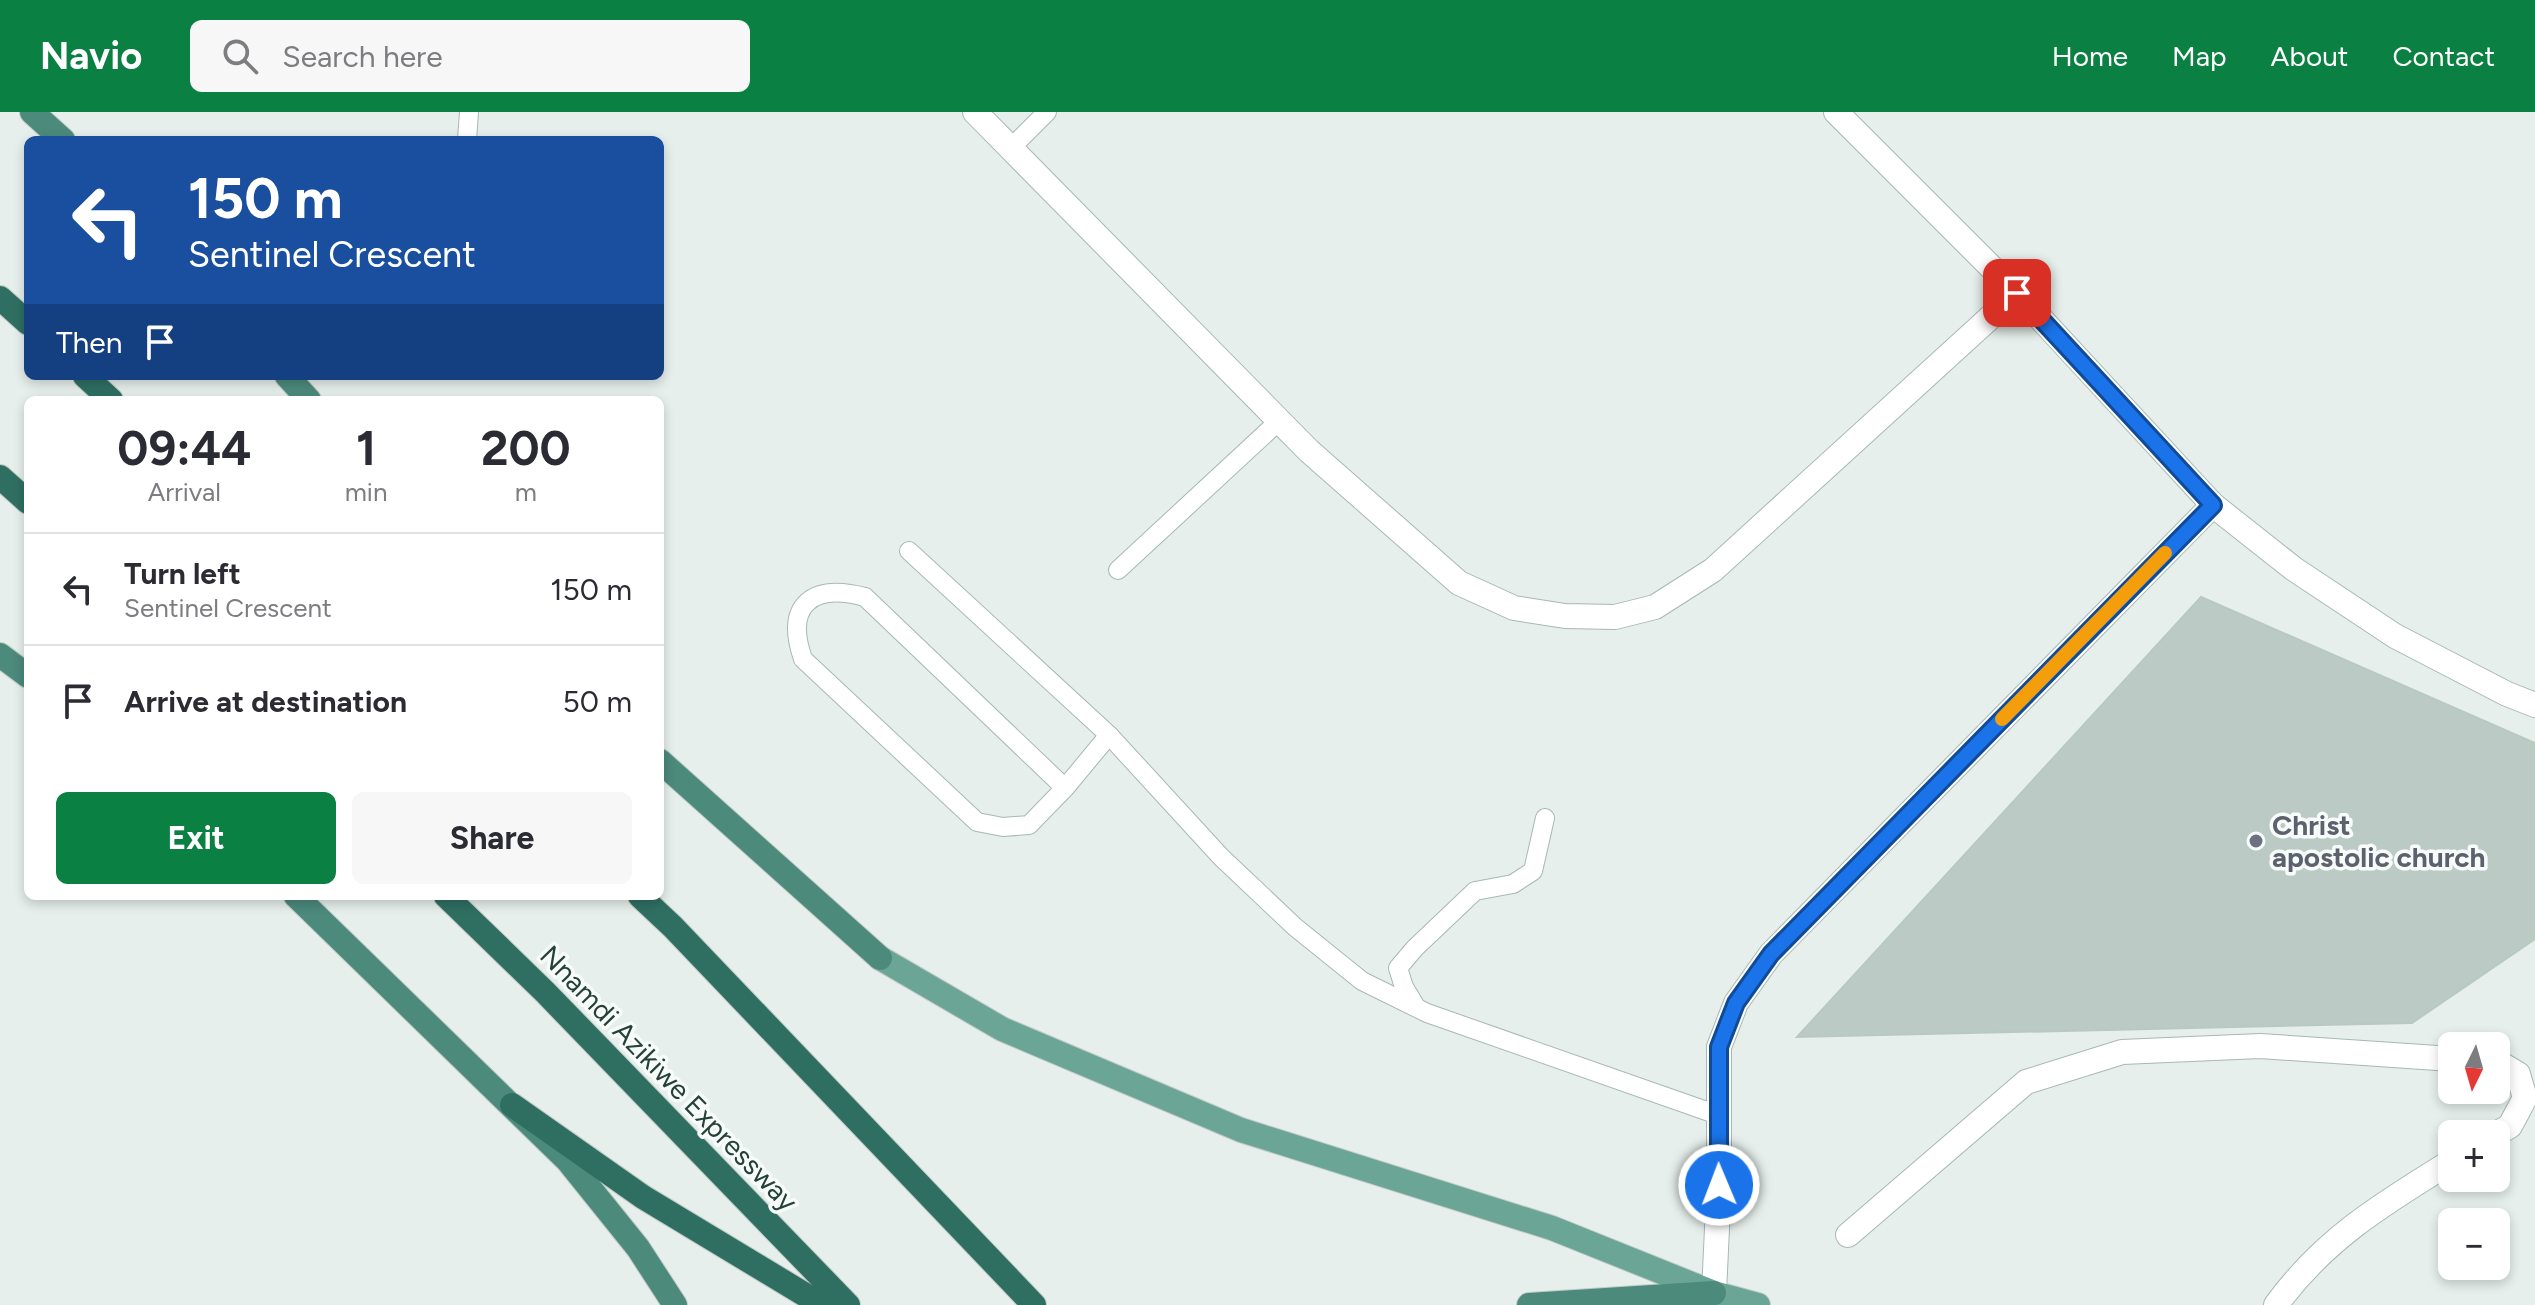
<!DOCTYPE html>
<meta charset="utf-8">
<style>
body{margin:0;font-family:Figtree,sans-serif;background:#f7f7f7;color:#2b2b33;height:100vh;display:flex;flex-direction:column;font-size:30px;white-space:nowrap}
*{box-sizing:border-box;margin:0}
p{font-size:26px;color:#7c7c81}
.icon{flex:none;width:44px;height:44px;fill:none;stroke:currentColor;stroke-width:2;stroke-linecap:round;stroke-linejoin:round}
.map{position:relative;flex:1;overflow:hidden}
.details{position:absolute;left:24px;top:284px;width:640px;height:504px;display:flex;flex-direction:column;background:#fff;border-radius:12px;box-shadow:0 4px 12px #0003}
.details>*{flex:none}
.hud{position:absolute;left:24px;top:24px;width:640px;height:244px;border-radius:12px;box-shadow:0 4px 12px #0003;background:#1a4fa0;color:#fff;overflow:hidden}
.needle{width:52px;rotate:185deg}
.controls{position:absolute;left:2438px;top:920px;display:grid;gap:16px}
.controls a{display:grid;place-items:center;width:72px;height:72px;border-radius:12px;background:#fff;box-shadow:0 4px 12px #0003;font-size:40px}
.pin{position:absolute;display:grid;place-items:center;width:68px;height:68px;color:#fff;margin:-34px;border-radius:16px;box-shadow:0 4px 12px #0006}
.me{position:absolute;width:88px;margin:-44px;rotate:359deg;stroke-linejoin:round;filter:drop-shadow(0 0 6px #0008)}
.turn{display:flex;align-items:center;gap:28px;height:168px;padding:0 32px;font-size:36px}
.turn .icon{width:104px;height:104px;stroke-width:2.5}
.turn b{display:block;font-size:56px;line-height:68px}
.then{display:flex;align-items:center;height:76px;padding:0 32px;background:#0003;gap:16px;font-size:30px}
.eta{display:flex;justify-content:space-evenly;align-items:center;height:136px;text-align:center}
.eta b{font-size:48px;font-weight:700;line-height:56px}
.primary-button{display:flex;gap:16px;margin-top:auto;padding:16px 32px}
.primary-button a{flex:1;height:92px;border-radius:12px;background:#0b8043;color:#fff;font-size:32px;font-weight:700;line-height:92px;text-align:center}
.primary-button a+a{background:#f7f7f7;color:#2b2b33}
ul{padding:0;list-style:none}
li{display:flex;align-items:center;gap:24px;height:112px;padding:0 32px;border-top:2px solid #e1e1e2}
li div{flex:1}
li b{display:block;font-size:30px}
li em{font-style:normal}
header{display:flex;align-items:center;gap:48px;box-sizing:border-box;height:112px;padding:0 40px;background:#0b8043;color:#fff}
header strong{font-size:38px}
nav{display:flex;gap:44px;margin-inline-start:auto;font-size:28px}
.search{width:560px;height:72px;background:#f7f7f7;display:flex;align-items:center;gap:20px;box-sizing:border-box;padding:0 28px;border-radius:12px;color:#7c7c81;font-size:30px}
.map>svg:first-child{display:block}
.building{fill:#bbcac4;stroke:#b8c9c2;stroke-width:2}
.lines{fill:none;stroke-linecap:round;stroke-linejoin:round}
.service-casing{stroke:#a8b8b2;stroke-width:20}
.minor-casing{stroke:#a8b8b2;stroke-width:26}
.primary-casing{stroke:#c2cac8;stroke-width:26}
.trunk-casing{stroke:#c2cac8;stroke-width:26}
.motorway-casing{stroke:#c2cac8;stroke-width:26}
.service{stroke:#fff;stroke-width:18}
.minor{stroke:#fff;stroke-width:24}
.primary{stroke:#6aa596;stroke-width:24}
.trunk{stroke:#4c8a7c;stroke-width:24}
.motorway{stroke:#2f6f62;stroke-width:24}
.route-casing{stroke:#114b97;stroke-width:20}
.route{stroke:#1a73e8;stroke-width:14}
.slow{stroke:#f59e0b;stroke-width:14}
.worship-dot{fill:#6b7280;stroke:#f7fbf9;stroke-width:3}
.labels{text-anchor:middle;stroke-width:7;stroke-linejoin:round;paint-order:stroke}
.worship-label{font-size:28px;font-weight:bold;fill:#5b616d;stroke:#f7fbf9;text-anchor:start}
.street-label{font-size:28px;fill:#24423a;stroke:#f7fbf9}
</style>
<header>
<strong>Navio</strong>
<div class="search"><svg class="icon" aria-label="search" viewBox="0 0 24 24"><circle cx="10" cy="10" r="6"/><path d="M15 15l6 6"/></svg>Search here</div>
<nav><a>Home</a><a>Map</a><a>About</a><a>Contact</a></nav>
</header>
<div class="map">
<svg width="2535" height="1193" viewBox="0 0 2535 1193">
<rect width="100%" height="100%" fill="#e6efeb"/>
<!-- building -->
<polygon class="building" points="2201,485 2535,631 2535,827 2412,911 1797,925"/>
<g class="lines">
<defs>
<g id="service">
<polyline points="467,28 469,0"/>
<polyline points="1011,36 1047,0"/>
<polyline points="909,439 1109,623 1221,745 1295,815 1362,869 1427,901 1718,1003"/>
<polyline points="1118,458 1279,309"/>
<path d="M1065,676l-200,-191c-52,-14 -81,7 -62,62l174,163 26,5 26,-2 36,-37 44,-53"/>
<polyline points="1416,895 1404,875 1398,856 1415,836 1475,779 1513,772 1533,759 1545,706"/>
</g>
<g id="minor">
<polyline points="975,0 1309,339 1459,471 1514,496 1565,504 1615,505 1655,495 1713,458 2017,181"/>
<polyline points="1836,0 2017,181 2213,393 2294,457 2395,524 2507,582 2535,593"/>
<polyline points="2496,1022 2510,1014 2525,986 2518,962 2496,949"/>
<polyline points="1848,1123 2026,970 2122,940 2260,934 2452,947"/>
<polyline points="1714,1181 1719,1073 1719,935 1736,891 1771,842 2213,393"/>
<path d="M2276,1193c48,-66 108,-102 176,-144"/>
</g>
<polyline id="primary" points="880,846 1002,917 1241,1018 1552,1116 1714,1181 1758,1193"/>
<g id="trunk">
<polyline points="32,0 63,28"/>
<polyline points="287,264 309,288"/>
<polyline points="0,543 28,564"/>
<polyline points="660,649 880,846"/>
<polyline points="296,784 568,1049 638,1136 675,1193"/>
<polyline points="1529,1193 1714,1181"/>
</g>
<g id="motorway">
<polyline points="0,186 28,211"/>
<polyline points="85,264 111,288"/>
<polyline points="0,365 28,390"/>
<polyline points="446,784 545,880 848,1193"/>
<polyline points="640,784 673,815 1034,1193"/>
<polyline points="512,993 643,1085 822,1193"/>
</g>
</defs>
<!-- service casing -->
<use href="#service" class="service-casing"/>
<!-- minor casing -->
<use href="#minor" class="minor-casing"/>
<!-- primary casing -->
<use href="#primary" class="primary-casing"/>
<!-- trunk casing -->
<use href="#trunk" class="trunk-casing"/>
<!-- motorway casing -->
<use href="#motorway" class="motorway-casing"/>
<!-- service -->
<use href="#service" class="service"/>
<!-- minor -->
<use href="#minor" class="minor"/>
<!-- primary -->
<use href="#primary" class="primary"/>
<!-- trunk -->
<use href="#trunk" class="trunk"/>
<!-- motorway -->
<use href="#motorway" class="motorway"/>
</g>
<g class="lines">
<defs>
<polyline id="route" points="1719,1073 1719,935 1736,891 1771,842 2213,393 2017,181"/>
</defs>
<!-- route casing -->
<use href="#route" class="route-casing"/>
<!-- route -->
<use href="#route" class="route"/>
<!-- slow -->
<polyline class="slow" points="2002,607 2165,441"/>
</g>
<!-- markers -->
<circle class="worship-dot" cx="2256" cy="729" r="8"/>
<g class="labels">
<!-- worship labels -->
<g class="worship-label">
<text x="2272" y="723">Christ<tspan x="2272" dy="32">apostolic church</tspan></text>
</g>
<!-- street labels -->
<g class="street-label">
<text transform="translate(669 966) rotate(46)" y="10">Nnamdi Azikiwe Expressway</text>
</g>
</g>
</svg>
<div class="controls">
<a><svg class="needle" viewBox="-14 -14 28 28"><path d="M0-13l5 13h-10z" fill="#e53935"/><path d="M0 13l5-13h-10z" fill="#7c7c81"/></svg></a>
<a>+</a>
<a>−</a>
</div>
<div class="pin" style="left:2017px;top:181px;background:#d93025"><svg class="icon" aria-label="arrive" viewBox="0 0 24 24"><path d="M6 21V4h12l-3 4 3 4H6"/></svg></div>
<svg class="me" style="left:1719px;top:1073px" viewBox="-20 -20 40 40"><circle r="17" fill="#1a73e8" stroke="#fff" stroke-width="3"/><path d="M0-11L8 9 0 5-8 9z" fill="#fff"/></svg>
<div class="hud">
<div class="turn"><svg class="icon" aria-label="left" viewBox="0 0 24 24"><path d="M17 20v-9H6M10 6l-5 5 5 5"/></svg><div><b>150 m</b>Sentinel Crescent</div></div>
<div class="then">Then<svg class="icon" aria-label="arrive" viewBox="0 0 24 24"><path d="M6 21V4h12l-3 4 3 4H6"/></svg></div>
</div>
<section class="details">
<div class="eta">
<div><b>09:44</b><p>Arrival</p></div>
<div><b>1</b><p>min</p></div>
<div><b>200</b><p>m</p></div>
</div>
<ul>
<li><svg class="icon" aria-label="left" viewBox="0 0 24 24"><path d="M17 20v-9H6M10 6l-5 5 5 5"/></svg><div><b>Turn left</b><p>Sentinel Crescent</p></div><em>150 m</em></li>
<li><svg class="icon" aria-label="arrive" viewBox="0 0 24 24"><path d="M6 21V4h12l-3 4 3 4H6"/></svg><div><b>Arrive at destination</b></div><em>50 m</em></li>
</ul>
<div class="primary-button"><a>Exit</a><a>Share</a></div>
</section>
</div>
